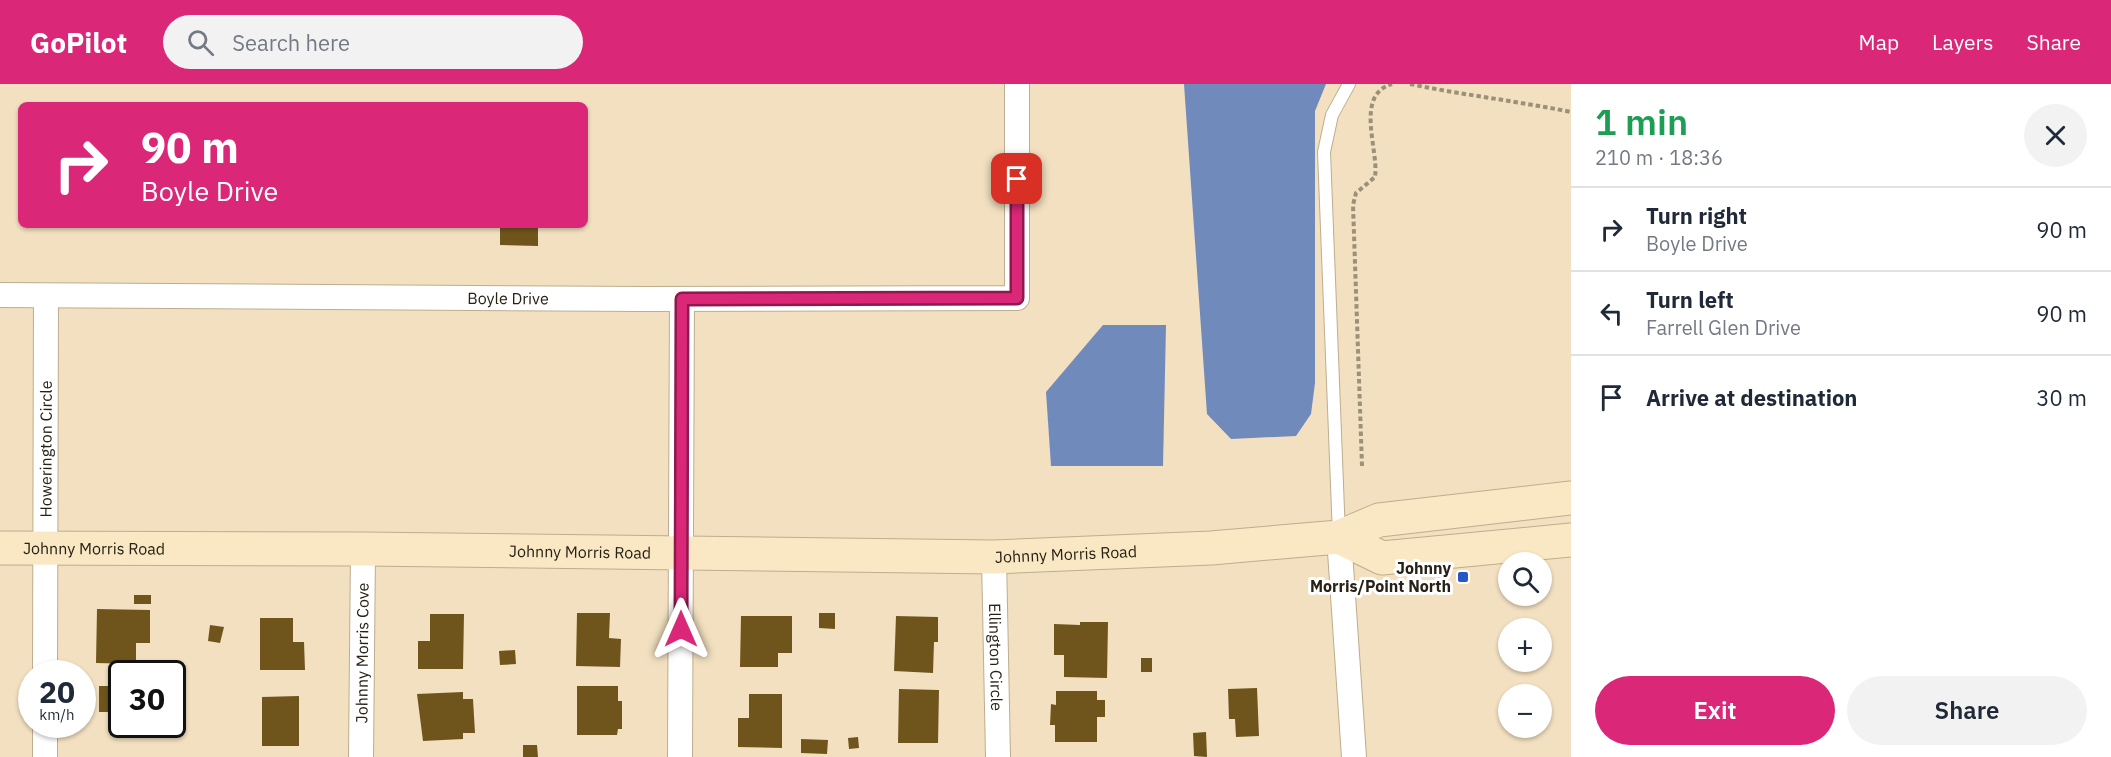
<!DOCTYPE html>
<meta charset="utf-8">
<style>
body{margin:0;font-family:"IBM Plex Sans",sans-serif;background:#f2f2f3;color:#1f2937;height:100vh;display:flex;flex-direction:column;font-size:22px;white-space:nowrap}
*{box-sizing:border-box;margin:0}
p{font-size:20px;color:#747a83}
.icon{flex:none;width:33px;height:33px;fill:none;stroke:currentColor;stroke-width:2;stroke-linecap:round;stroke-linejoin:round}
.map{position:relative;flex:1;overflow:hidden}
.side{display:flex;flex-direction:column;background:#fff;width:540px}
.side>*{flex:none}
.guide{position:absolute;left:18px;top:18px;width:570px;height:126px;border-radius:9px;box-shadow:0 2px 4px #0004;background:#db2777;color:#fff;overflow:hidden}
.buttons{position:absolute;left:1498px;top:468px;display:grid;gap:12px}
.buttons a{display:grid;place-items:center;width:54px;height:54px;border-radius:50%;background:#fff;box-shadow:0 2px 4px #0004;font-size:30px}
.speed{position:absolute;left:18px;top:576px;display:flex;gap:12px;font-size:30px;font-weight:700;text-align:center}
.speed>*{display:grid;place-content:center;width:78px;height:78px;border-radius:50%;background:#fff;box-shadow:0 2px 4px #0004;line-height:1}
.speed small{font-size:15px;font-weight:400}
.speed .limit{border:3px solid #111;border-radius:9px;background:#fff;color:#111}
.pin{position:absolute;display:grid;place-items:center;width:51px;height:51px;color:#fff;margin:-26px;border-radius:12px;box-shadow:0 3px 9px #0006}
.me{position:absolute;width:66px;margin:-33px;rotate:0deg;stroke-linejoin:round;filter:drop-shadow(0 0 4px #0008)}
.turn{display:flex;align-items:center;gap:21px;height:126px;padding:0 24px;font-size:27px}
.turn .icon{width:78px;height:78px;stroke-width:2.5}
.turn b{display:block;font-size:42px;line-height:51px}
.round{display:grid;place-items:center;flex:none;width:63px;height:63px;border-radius:32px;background:#f2f2f3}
.overview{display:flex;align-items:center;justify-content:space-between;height:102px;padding:0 24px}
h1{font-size:36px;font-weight:600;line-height:45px;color:#1e9e55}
.action{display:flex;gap:12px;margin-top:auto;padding:12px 24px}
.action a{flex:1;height:69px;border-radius:36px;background:#db2777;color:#fff;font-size:24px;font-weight:600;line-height:69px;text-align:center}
.action a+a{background:#f2f2f3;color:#1f2937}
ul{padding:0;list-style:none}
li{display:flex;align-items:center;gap:18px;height:84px;padding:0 24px;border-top:2px solid #e0e1e3}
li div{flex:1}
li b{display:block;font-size:22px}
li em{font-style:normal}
header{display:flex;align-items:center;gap:36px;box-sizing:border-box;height:84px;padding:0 30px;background:#db2777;color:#fff}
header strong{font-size:28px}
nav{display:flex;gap:33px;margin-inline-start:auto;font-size:21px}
.search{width:420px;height:54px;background:#f2f2f3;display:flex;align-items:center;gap:15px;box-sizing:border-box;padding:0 21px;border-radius:33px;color:#747a83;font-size:22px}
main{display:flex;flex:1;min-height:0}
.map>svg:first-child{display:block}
.water{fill:#708abc}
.building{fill:#6f551c}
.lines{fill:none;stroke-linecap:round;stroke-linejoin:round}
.lane-casing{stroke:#bead8e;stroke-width:14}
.street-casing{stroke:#bead8e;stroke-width:26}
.secondary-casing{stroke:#bead8e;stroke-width:35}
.path{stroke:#9d9078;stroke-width:4;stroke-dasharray:4.5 3;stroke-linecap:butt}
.lane{stroke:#fff;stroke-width:12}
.street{stroke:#fff;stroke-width:24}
.secondary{stroke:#f9e8c3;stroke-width:33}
.route-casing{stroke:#8e194d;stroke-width:15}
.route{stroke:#db2777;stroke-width:10}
.poi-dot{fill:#2657c5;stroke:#fff;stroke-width:2}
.labels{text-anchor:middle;stroke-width:6;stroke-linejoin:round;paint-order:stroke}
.street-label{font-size:16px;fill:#282216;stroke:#fff}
.poi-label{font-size:16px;font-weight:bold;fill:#282216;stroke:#fff;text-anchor:end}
</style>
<header>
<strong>GoPilot</strong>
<div class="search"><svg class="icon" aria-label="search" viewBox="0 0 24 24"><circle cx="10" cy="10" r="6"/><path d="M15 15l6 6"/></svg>Search here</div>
<nav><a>Map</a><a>Layers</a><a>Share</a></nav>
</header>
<main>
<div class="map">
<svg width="1571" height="673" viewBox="0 0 1571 673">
<rect width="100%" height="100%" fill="#f2e0c0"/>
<!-- water -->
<g class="water">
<polygon points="1184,0 1326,0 1315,27 1315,299 1311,330 1296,352 1231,355 1207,330"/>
<polygon points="1103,241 1166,241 1163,382 1051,382 1046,308"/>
</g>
<!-- building -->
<g class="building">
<polygon points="500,141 538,141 538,162 500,161"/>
<rect x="134" y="511" width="17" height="9"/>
<polygon points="97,525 150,526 150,559 136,559 136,580 96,579"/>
<polygon points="577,529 610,529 609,554 621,555 620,583 576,582"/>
<polygon points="819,529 835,529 835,545 819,544"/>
<polygon points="430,530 464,530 463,585 418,585 418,557 430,557"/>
<polygon points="741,532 792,532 792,569 778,569 778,583 740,583"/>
<polygon points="896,532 938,533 938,558 934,558 933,589 894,587"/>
<polygon points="260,534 293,534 293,558 304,558 305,586 260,586"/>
<polygon points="1080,538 1108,538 1107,594 1064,593 1064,571 1054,571 1054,540 1080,541"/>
<polygon points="210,541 224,543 220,559 208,557"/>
<polygon points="515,566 516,580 500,581 499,567"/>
<rect x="1141" y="574" width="11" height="14"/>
<polygon points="99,602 122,602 122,640 145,640 145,651 110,651 110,628 99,628"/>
<polygon points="577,602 618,602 618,617 622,617 622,645 618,645 617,651 577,651"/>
<polygon points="1257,604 1259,652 1236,653 1235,635 1229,635 1228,605"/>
<polygon points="899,605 939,606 938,659 898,659"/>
<polygon points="1056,607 1097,607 1097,616 1105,616 1105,633 1097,633 1097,658 1055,658 1055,641 1050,641 1051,620 1056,621"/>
<polygon points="463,608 463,615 473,615 475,649 463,649 463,655 423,657 417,610"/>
<polygon points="749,610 782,610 782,664 738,663 738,634 749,634"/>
<polygon points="299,612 299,662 262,662 262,613"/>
<rect x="153" y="640" width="15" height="9"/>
<polygon points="1206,648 1207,673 1194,672 1193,649"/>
<polygon points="858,653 859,664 849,665 848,654"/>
<polygon points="801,655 828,656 827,670 801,669"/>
<polygon points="523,661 537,661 538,673 523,673"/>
</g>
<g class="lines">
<defs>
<polyline id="lane" points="1339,452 1324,68 1332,31 1349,0"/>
<g id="street">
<path id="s1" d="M0,211l644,4 373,-1v-214"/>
<polyline points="1339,453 1354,673"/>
<path id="s2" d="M994,473l4,200"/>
<path id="s3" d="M45,590l1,-378"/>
<polyline points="45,673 45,640"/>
<path id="s4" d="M361,673l2,-208"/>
<polyline points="680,673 682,215"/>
</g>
<g id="secondary">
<polyline points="1339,453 1382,474 1571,456"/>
<path id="s5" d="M0,464l363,1 631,8 217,-9 128,-11 40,-17 192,-22"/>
</g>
</defs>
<!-- lane casing -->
<use href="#lane" class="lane-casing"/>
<!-- street casing -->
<use href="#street" class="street-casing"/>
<!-- secondary casing -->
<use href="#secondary" class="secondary-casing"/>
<!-- path -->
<g class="path">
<path d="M1410,0c53,11 107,17 161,28"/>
<path d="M1362,382l-9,-261 3,-12 19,-16c4,-28 -21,-82 17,-93"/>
</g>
<!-- lane -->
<use href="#lane" class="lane"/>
<!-- street -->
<use href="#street" class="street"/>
<!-- secondary -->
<use href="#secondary" class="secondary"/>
</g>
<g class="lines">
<defs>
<polyline id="route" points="681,545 682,215 1017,214 1017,95"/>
</defs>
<!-- route casing -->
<use href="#route" class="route-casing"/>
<!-- route -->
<use href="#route" class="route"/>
</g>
<!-- markers -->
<rect class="poi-dot" x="1457" y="487" width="12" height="12" rx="3"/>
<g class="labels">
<!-- street labels -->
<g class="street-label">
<text dy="6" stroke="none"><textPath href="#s1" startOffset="508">Boyle Drive</textPath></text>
<text dy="6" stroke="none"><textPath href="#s3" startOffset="225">Howerington Circle</textPath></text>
<text dy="6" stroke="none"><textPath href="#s5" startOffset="94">Johnny Morris Road</textPath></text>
<text dy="6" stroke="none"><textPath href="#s5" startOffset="580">Johnny Morris Road</textPath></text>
<text dy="6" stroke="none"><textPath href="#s5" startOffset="1066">Johnny Morris Road</textPath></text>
<text dy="6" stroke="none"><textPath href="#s4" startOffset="104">Johnny Morris Cove</textPath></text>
<text dy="6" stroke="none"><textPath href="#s2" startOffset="100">Ellington Circle</textPath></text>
</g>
<!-- poi labels -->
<g class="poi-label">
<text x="1451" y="490">Johnny<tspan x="1451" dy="18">Morris/Point North</tspan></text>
</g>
</g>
</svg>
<div class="buttons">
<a><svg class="icon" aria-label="search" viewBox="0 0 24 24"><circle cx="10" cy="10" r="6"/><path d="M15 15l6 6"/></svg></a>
<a>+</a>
<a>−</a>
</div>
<div class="speed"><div>20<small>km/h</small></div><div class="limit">30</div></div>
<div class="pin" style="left:1017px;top:95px;background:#d93025"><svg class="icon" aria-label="arrive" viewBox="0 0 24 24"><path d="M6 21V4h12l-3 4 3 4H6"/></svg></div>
<svg class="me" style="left:681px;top:545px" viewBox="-20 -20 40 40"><path d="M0-17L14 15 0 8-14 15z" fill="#db2777" stroke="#fff" stroke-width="4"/></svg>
<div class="guide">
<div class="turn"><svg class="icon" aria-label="right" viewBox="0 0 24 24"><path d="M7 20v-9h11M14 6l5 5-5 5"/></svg><div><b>90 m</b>Boyle Drive</div></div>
</div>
</div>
<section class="side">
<div class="overview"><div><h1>1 min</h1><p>210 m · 18:36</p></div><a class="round"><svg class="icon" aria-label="close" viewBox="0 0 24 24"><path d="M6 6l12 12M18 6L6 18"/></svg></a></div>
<ul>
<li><svg class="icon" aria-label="right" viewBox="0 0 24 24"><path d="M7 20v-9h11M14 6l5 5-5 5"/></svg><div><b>Turn right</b><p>Boyle Drive</p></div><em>90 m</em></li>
<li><svg class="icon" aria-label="left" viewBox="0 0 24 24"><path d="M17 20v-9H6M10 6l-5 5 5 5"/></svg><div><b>Turn left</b><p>Farrell Glen Drive</p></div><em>90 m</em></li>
<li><svg class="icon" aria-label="arrive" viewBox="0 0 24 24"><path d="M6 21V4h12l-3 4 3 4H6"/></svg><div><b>Arrive at destination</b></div><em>30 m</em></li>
</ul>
<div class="action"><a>Exit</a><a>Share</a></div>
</section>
</main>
